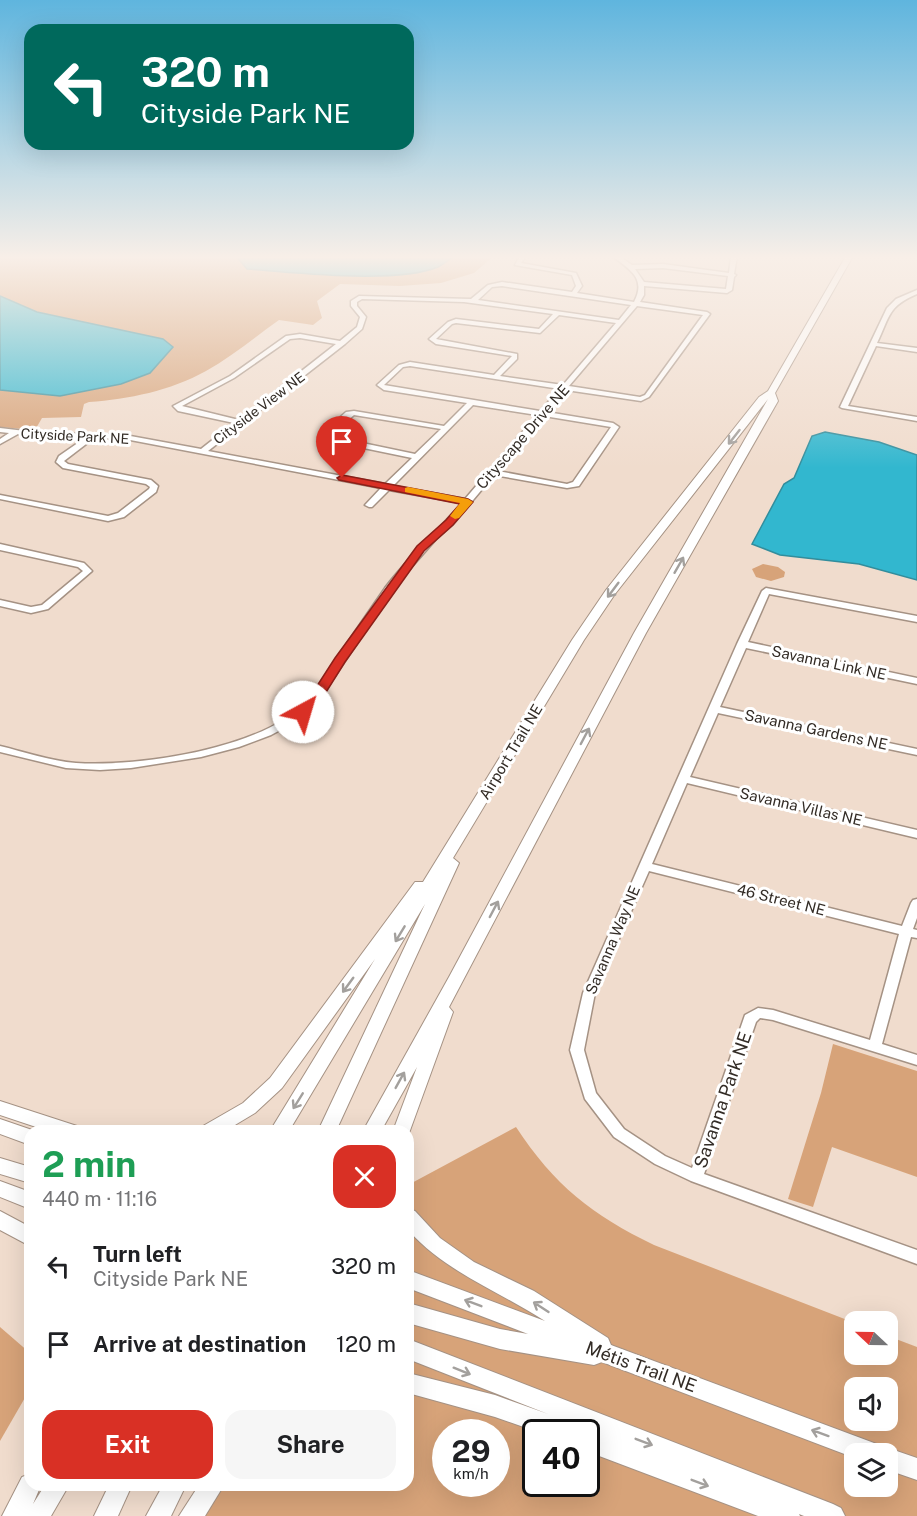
<!DOCTYPE html>
<meta charset="utf-8">
<style>
body{margin:0;font-family:"Public Sans",sans-serif;background:#f6f6f6;color:#202124;height:100vh;display:flex;flex-direction:column;font-size:22px;white-space:nowrap}
*{box-sizing:border-box;margin:0}
p{font-size:20px;color:#757577}
.icon{flex:none;width:33px;height:33px;fill:none;stroke:currentColor;stroke-width:2;stroke-linecap:round;stroke-linejoin:round}
.map{position:relative;flex:1;overflow:hidden}
.sheet{position:absolute;left:24px;top:1125px;width:390px;height:366px;display:flex;flex-direction:column;background:#fff;border-radius:18px;box-shadow:0 6px 24px #0002}
.sheet>*{flex:none}
.top-card{position:absolute;left:24px;top:24px;width:390px;height:126px;border-radius:18px;box-shadow:0 6px 24px #0002;background:#00695c;color:#fff;overflow:hidden}
.needle{width:39px;rotate:292deg}
.controls{position:absolute;left:844px;top:1311px;display:grid;gap:12px}
.controls a{display:grid;place-items:center;width:54px;height:54px;border-radius:12px;background:#fff;box-shadow:0 6px 24px #0002;font-size:30px}
.speed{position:absolute;left:432px;top:1419px;display:flex;gap:12px;font-size:30px;font-weight:700;text-align:center}
.speed>*{display:grid;place-content:center;width:78px;height:78px;border-radius:50%;background:#fff;box-shadow:0 6px 24px #0002;line-height:1}
.speed small{font-size:15px;font-weight:400}
.speed .limit{border:3px solid #111;border-radius:9px;background:#fff;color:#111}
.pin{position:absolute;display:grid;place-items:center;width:51px;height:51px;color:#fff;margin:-62px -26px;border-radius:50% 50% 50% 0;rotate:-45deg;box-shadow:0 0 6px #0007}
.pin .icon{rotate:45deg}
.me{position:absolute;width:66px;margin:-33px;rotate:39deg;stroke-linejoin:round;filter:drop-shadow(0 0 4px #0008)}
.turn{display:flex;align-items:center;gap:21px;height:126px;padding:0 18px;font-size:27px}
.turn .icon{width:78px;height:78px;stroke-width:2.5}
.turn b{display:block;font-size:42px;line-height:51px}
.round{display:grid;place-items:center;flex:none;width:63px;height:63px;border-radius:18px;background:#f6f6f6}
.overview{display:flex;align-items:center;justify-content:space-between;height:102px;padding:0 18px}
h1{font-size:36px;font-weight:700;line-height:45px;color:#1e9e55}
.button{display:flex;gap:12px;margin-top:auto;padding:12px 18px}
.button a{flex:1;height:69px;border-radius:18px;background:#d93025;color:#fff;font-size:24px;font-weight:700;line-height:69px;text-align:center}
.button a+a{background:#f6f6f6;color:#202124}
ul{padding:0;list-style:none}
li{display:flex;align-items:center;gap:18px;height:78px;padding:0 18px}
li div{flex:1}
li b{display:block;font-size:22px}
li em{font-style:normal}
.map>svg:first-child{display:block}
.green{fill:#d7a379;fill-rule:evenodd}
.water{fill:#32b7cf;stroke:#328d9c;stroke-width:1.5}
.lines{fill:none;stroke-linecap:round;stroke-linejoin:round}
.minor-casing{stroke:#a59284;stroke-width:3}
.major-casing{stroke:#a59284;stroke-width:2}
.minor{fill:#fff;fill-rule:evenodd}
.major{fill:#fff;fill-rule:evenodd}
.oneway{stroke:#a3a09d}
.route{fill:#d93025;stroke:#8d1f18;stroke-width:1.5}
.slow{fill:#f59e0b}
.labels{text-anchor:middle;stroke-width:6;stroke-linejoin:round;paint-order:stroke}
.far-street-label{font-size:14px;fill:#332c26;stroke:#fff}
.street-label{font-size:15px;fill:#332c26;stroke:#fff}
.near-street-label{font-size:18px;fill:#332c26;stroke:#fff}
</style>
<div class="map">
<svg width="917" height="1516" viewBox="0 0 917 1516">
<rect width="100%" height="100%" fill="#f0dccd"/>
<!-- green -->
<g class="green">
<path d="M0,256h494l-20,17 -33,10 -41,3 -60,-2 -23,17 5,17 -9,7 -34,-5c-24,17 -48,37 -73,51 -36,20 -77,28 -117,31l-5,2 -3,13 -39,1 -7,12 -35,-3z"/>
<polygon points="763,564 778,567 785,572 784,577 771,581 756,577 752,569"/>
<polygon points="833,1044 917,1071 917,1177 832,1147 813,1207 788,1199 821,1093"/>
<path d="M516,1127c38,58 76,88 138,118l201,78v31h33v-18l29,11v169h-731l17,-31h205v-300zM855,1388h33v32h-33zM446,1432h50v52h-50zM536,1432h50v52h-50zM855,1454h33v32h-33z"/>
<polygon points="0,1327 30,1353 30,1389 0,1441"/>
</g>
<!-- water -->
<g class="water">
<path d="M236,256h218c-5,4 -10,8 -16,11 -41,17 -144,6 -191,2z"/>
<polygon points="0,296 37,312 163,339 173,347 150,373 121,384 60,396 0,390"/>
<polygon points="825,432 879,442 917,455 917,580 859,564 780,555 752,544 784,484 794,478 812,436"/>
</g>
<g class="lines">
<defs>
<g id="minor">
<path d="M520,256h6l-5,7 55,10 6,13 -5,7 57,9c13,-24 -5,-33 -22,-46h7l13,9 31,-1 66,9 2,-17h6l-3,18 2,1 -2,2 -2,13 -5,3 -83,-7v9l-4,7 67,10 3,2 -61,83 -8,4 -75,-11 -19,22 66,11 6,4 -40,59 -12,2 -73,-13 -41,49 -16,14 -29,33 -27,36 -62,93 -22,21 -26,14 -32,12 -38,10 -70,11 -31,2 -34,-2 -66,-16v-6c25,6 50,15 76,17 64,4 186,-14 232,-62 10,-10 16,-23 23,-34 18,-27 36,-53 54,-79 24,-32 51,-55 77,-85l-73,-13 -17,17h-3l-4,-2 16,-17 -256,-49 -31,-1 -30,23 4,3 83,16 7,6 -2,6 -32,25 -16,4 -108,-22v-4l108,21 10,-3 31,-24 1,-2 -4,-3 -83,-16 -7,-6 3,-6 26,-18 -43,-1 -24,-3 -18,10v-5l9,-6 -9,-1v-4l42,5 83,2 76,14 33,-26 -56,-12 -5,-5 2,-1 55,-29 56,-40 14,-2 40,7 17,-14 3,-10 -9,-11v-5l8,-5 112,3 17,-14 14,-3 70,10 4,-6 -4,-11 -57,-10zM663,268l65,8 -2,13 -82,-7 -9,-13zM502,286l129,19 -12,15 -141,-20 14,-13zM362,299l102,3 89,12 -14,15 -83,-10 -8,3 -19,17 7,5 76,12 -18,19 -84,-13 -11,3 -22,20 7,5 83,13 -23,23 -90,-15 -8,1 -26,23v4l92,19 -27,26 -177,-33 137,-107 17,-15 4,-12 -9,-11v-4zM637,306l66,9 -58,80 -5,2 -71,-11zM559,315l57,8 -53,62 -63,-9 17,-17v-5l-81,-15 16,-15 4,-1 84,10zM300,338l36,6 -97,76 -57,-14 52,-28 56,-39zM410,366l150,23 -20,22 -156,-26 19,-18zM473,405l64,10 -72,84 -72,-13zM354,415l87,14 -26,25 -86,-18zM544,416l67,11 -38,55 -6,2 -69,-13z"/>
<path d="M917,290v4c-29,12 -27,22 -40,49l40,5v4l-41,-6 -28,60 69,11v4l-75,-13 -2,-1 47,-99 9,-9z"/>
<polygon points="0,544 84,563 92,571 48,609 31,613 0,606 0,600 31,607 42,605 83,571 78,567 0,550"/>
<path d="M766,588l151,28v6l-148,-28 -21,48 169,36v6l-171,-36 -26,59 197,42v6l-199,-42 -28,64 227,53v8l-230,-55 -35,81 250,62 9,-23 2,-3 4,-1v19l-4,11 4,1v8l-6,-1 -29,107 35,11v10l-144,-45 -13,-2 -4,4 -52,152 213,76v14l-226,-83 -36,-17 -41,-27 -29,-38 -15,-49 13,-57 154,-349 25,-53zM649,871l250,63 -29,106 -97,-30 -15,-2 -13,7 -53,153 -27,-12 -41,-27 -28,-36 -12,-43 11,-57z"/>
</g>
<g id="major">
<polygon points="846,256 853,256 775,393 778,401 646,633 449,1007 453,1012 408,1136 408,1131 393,1131 417,1067 381,1131 363,1131 449,977 634,633 768,399 615,594 584,640 453,858 459,863 336,1131 318,1131 425,904 289,1131 270,1131 375,959 282,1088 255,1113 225,1131 200,1131 203,1126 243,1103 270,1078 415,882 423,882 572,640 606,590 759,397 768,391"/>
<polygon points="0,1101 77,1126 80,1131 48,1131 0,1115"/>
<polygon points="0,1119 35,1131 30,1131 30,1145 0,1134"/>
<polygon points="0,1158 30,1167 30,1183 0,1174"/>
<polygon points="0,1181 30,1192 30,1209 0,1197"/>
<path d="M408,1209l7,2 25,27 34,24 60,29 74,47 3,7 263,98 8,3 1,4 5,-2 29,10v22l-29,-10v-16h-33v4l-253,-96 -8,3 -94,-16 -92,-26v-20l92,26 28,5 -120,-46v-18l137,51c-48,-31 -98,-48 -137,-91z"/>
<polygon points="0,1211 30,1227 30,1246 0,1230"/>
<polygon points="408,1339 833,1504 841,1508 845,1516 804,1516 799,1514 800,1516 758,1516 586,1451 586,1432 578,1432 585,1429 574,1425 577,1432 538,1432 495,1417 408,1393 408,1373 495,1395 548,1414 408,1359"/>
<polygon points="30,1474 30,1485 41,1485 33,1504 45,1485 69,1485 51,1516 26,1516 27,1514 26,1516 2,1516 22,1477"/>
<polygon points="109,1485 132,1485 118,1516 94,1516"/>
<polygon points="163,1485 186,1485 171,1516 146,1516"/>
<polygon points="199,1485 224,1485 205,1516 179,1516"/>
</g>
</defs>
<!-- minor casing -->
<use href="#minor" class="minor-casing"/>
<!-- major casing -->
<use href="#major" class="major-casing"/>
<!-- minor -->
<use href="#minor" class="minor"/>
<!-- major -->
<use href="#major" class="major"/>
</g>
<!-- one-way arrows -->
<defs><path id="oneway-shaft" d="M-6 0H5M1.5-3L5.5 0L1.5 3" fill="none" stroke-width="1.6" stroke-linecap="round" stroke-linejoin="round" transform="scale(1.5)"/></defs>
<g class="oneway">
<use href="#oneway-shaft" transform="translate(734 437) rotate(128)"/>
<use href="#oneway-shaft" transform="translate(679 565) rotate(-60)"/>
<use href="#oneway-shaft" transform="translate(613 590) rotate(127)"/>
<use href="#oneway-shaft" transform="translate(585 736) rotate(-62)"/>
<use href="#oneway-shaft" transform="translate(494 909) rotate(-62)"/>
<use href="#oneway-shaft" transform="translate(400 934) rotate(121)"/>
<use href="#oneway-shaft" transform="translate(348 985) rotate(126)"/>
<use href="#oneway-shaft" transform="translate(400 1080) rotate(-61)"/>
<use href="#oneway-shaft" transform="translate(298 1101) rotate(122)"/>
<use href="#oneway-shaft" transform="translate(473 1303) rotate(-159)"/>
<use href="#oneway-shaft" transform="translate(541 1307) rotate(-147)"/>
<use href="#oneway-shaft" transform="translate(462 1371) rotate(22)"/>
<use href="#oneway-shaft" transform="translate(820 1433) rotate(-160)"/>
<use href="#oneway-shaft" transform="translate(644 1442) rotate(21)"/>
<use href="#oneway-shaft" transform="translate(700 1483) rotate(21)"/>
</g>
<!-- sky -->
<linearGradient id="sky" x2="0" y2="1"><stop stop-color="#5fb5de"/><stop offset="0.55" stop-color="#f8efe8"/><stop offset="1" stop-color="#f8efe8" stop-opacity="0"/></linearGradient>
<rect width="917" height="468" fill="url(#sky)"/>
<!-- route -->
<polygon class="route" points="342,475 468,499 473,502 453,525 424,551 345,662 318,705 307,715 303,716 296,712 308,700 335,658 417,546 446,520 460,504 339,480 337,478"/>
<!-- slow -->
<polygon class="slow" points="408,487 468,499 473,502 459,518 455,519 450,516 460,503 405,492 405,488"/>
<g class="labels">
<!-- far-street labels -->
<g class="far-street-label">
<text transform="translate(259 408) rotate(-37)" y="5">Cityside View NE</text>
<text transform="translate(75 436) rotate(3)" y="5">Cityside Park NE</text>
</g>
<!-- street labels -->
<g class="street-label">
<text transform="translate(523 437) rotate(-49)" y="5">Cityscape Drive NE</text>
<text transform="translate(829 663) rotate(12)" y="5">Savanna Link NE</text>
<text transform="translate(816 730) rotate(12)" y="5">Savanna Gardens NE</text>
<text transform="translate(511 752) rotate(-59)" y="5">Airport Trail NE</text>
<text transform="translate(801 807) rotate(13)" y="5">Savanna Villas NE</text>
<text transform="translate(781 900) rotate(14)" y="5">46 Street NE</text>
<text transform="translate(613 940) rotate(-67)" y="5">Savanna Way NE</text>
</g>
<!-- near-street labels -->
<g class="near-street-label">
<text transform="translate(723 1100) rotate(-71)" y="6">Savanna Park NE</text>
<text transform="translate(641 1367) rotate(20)" y="6">Métis Trail NE</text>
</g>
</g>
</svg>
<div class="controls">
<a><svg class="needle" viewBox="-14 -14 28 28"><path d="M0-13l5 13h-10z" fill="#e53935"/><path d="M0 13l5-13h-10z" fill="#757577"/></svg></a>
<a><svg class="icon" aria-label="sound" viewBox="0 0 24 24"><path d="M4 9h4l5-4v14l-5-4H4zM17 9q2 3 0 6"/></svg></a>
<a><svg class="icon" aria-label="layers" viewBox="0 0 24 24"><path d="M12 4l9 5-9 5-9-5zM3 14l9 5 9-5"/></svg></a>
</div>
<div class="speed"><div>29<small>km/h</small></div><div class="limit">40</div></div>
<div class="pin" style="left:342px;top:478px;background:#d93025"><svg class="icon" aria-label="arrive" viewBox="0 0 24 24"><path d="M6 21V4h12l-3 4 3 4H6"/></svg></div>
<svg class="me" style="left:303px;top:712px" viewBox="-20 -20 40 40"><circle r="19" fill="#fff"/><path d="M0-13L10 11 0 6-10 11z" fill="#d93025"/></svg>
<div class="top-card">
<div class="turn"><svg class="icon" aria-label="left" viewBox="0 0 24 24"><path d="M17 20v-9H6M10 6l-5 5 5 5"/></svg><div><b>320 m</b>Cityside Park NE</div></div>
</div>
<section class="sheet">
<div class="overview"><div><h1>2 min</h1><p>440 m · 11:16</p></div><a class="round" style="background:#d93025;color:#fff"><svg class="icon" aria-label="close" viewBox="0 0 24 24"><path d="M6 6l12 12M18 6L6 18"/></svg></a></div>
<ul>
<li><svg class="icon" aria-label="left" viewBox="0 0 24 24"><path d="M17 20v-9H6M10 6l-5 5 5 5"/></svg><div><b>Turn left</b><p>Cityside Park NE</p></div><em>320 m</em></li>
<li><svg class="icon" aria-label="arrive" viewBox="0 0 24 24"><path d="M6 21V4h12l-3 4 3 4H6"/></svg><div><b>Arrive at destination</b></div><em>120 m</em></li>
</ul>
<div class="button"><a>Exit</a><a>Share</a></div>
</section>
</div>
